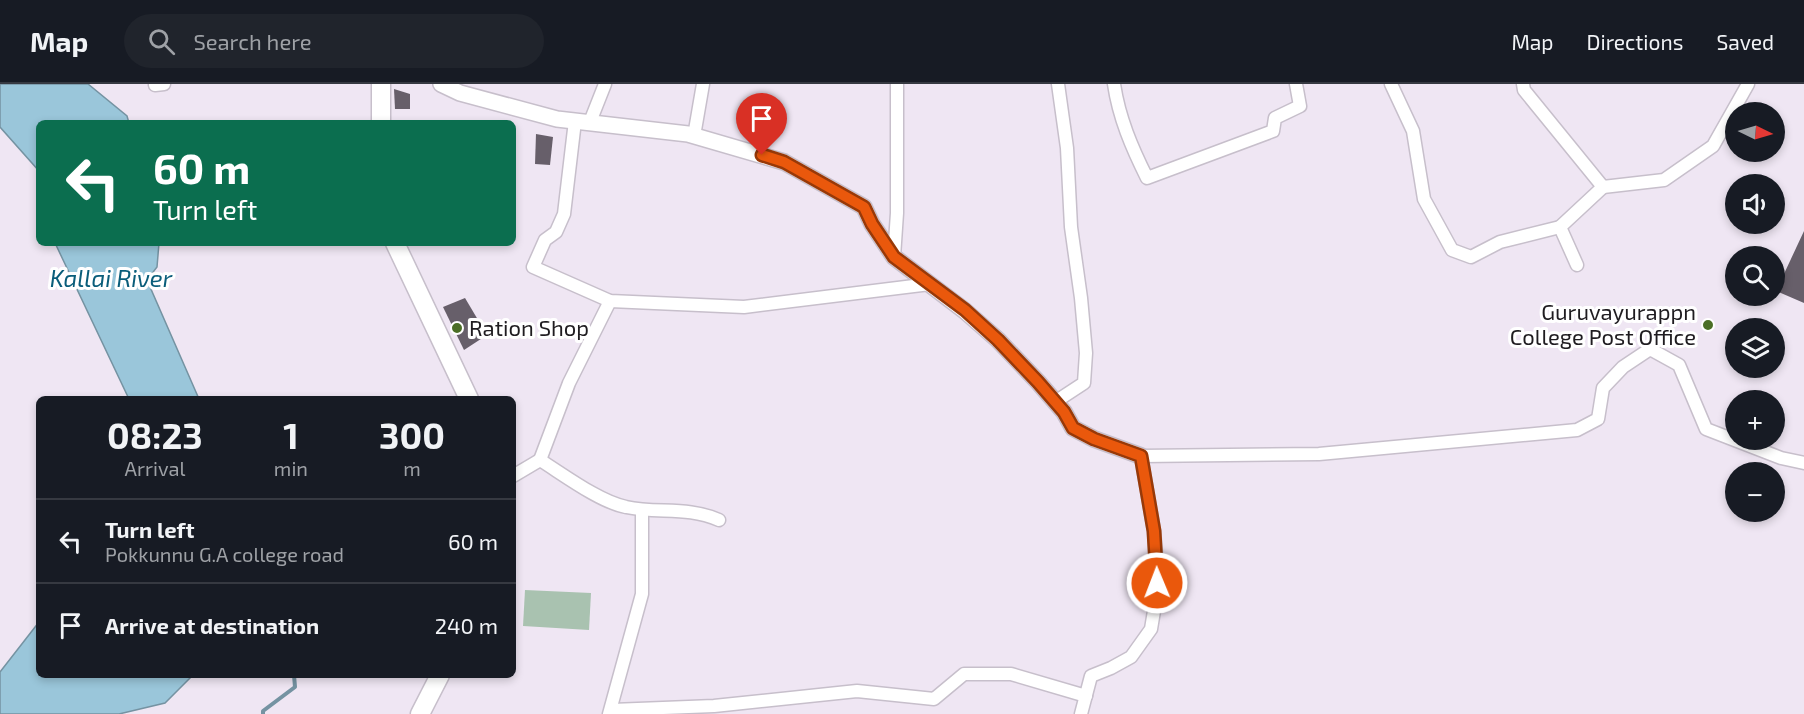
<!DOCTYPE html>
<meta charset="utf-8">
<style>
body{margin:0;font-family:"Exo 2",sans-serif;background:#20242c;color:#f1f3f6;height:100vh;display:flex;flex-direction:column;font-size:22px;white-space:nowrap}
*{box-sizing:border-box;margin:0}
p{font-size:20px;color:#9ea1a6}
.icon{flex:none;width:33px;height:33px;fill:none;stroke:currentColor;stroke-width:2;stroke-linecap:round;stroke-linejoin:round}
.map{position:relative;flex:1;overflow:hidden}
.sheet{position:absolute;left:36px;top:312px;width:480px;height:282px;display:flex;flex-direction:column;background:#171b24;border-radius:9px;box-shadow:0 3px 9px #0003}
.sheet>*{flex:none}
.hud{position:absolute;left:36px;top:36px;width:480px;height:126px;border-radius:9px;box-shadow:0 3px 9px #0003;background:#0b6e4f;color:#fff;overflow:hidden}
.needle{width:39px;rotate:95deg}
.controls{position:absolute;left:1725px;top:18px;display:grid;gap:12px}
.controls a{display:grid;place-items:center;width:60px;height:60px;border-radius:50%;background:#171b24;box-shadow:0 3px 9px #0003;font-size:30px}
.pin{position:absolute;display:grid;place-items:center;width:51px;height:51px;color:#fff;margin:-62px -26px;border-radius:50% 50% 50% 0;rotate:-45deg;box-shadow:0 0 6px #0007}
.pin .icon{rotate:45deg}
.me{position:absolute;width:66px;margin:-33px;rotate:359deg;stroke-linejoin:round;filter:drop-shadow(0 0 4px #0008)}
.turn{display:flex;align-items:center;gap:21px;height:126px;padding:0 18px;font-size:27px}
.turn .icon{width:78px;height:78px;stroke-width:2.5}
.turn b{display:block;font-size:42px;line-height:51px}
.eta{display:flex;justify-content:space-evenly;align-items:center;height:102px;text-align:center}
.eta b{font-size:36px;font-weight:700;line-height:42px}
ul{padding:0;list-style:none}
li{display:flex;align-items:center;gap:18px;height:84px;padding:0 18px;border-top:2px solid #363941}
li div{flex:1}
li b{display:block;font-size:22px}
li em{font-style:normal}
header{display:flex;align-items:center;gap:36px;box-sizing:border-box;height:84px;padding:0 30px;background:#171b24;border-bottom:2px solid #363941}
header strong{font-size:28px}
nav{display:flex;gap:33px;margin-inline-start:auto;font-size:21px}
.search{width:420px;height:54px;background:#20242c;display:flex;align-items:center;gap:15px;box-sizing:border-box;padding:0 21px;border-radius:33px;color:#9ea1a6;font-size:22px}
.map>svg:first-child{display:block}
.green{fill:#a9c2b0}
.water{fill:#9ac6da;stroke:#7593a2;stroke-width:1.5}
.lines{fill:none;stroke-linecap:round;stroke-linejoin:round}
.stream{stroke:#7593a2;stroke-width:4}
.building{fill:#675f6a}
.minor-casing{stroke:#c7bfcb;stroke-width:15}
.tertiary-casing{stroke:#c7bfcb;stroke-width:18}
.secondary-casing{stroke:#c7bfcb;stroke-width:21}
.minor{stroke:#fff;stroke-width:12}
.tertiary{stroke:#fff;stroke-width:15}
.secondary{stroke:#fff;stroke-width:18}
.route-casing{stroke:#983908;stroke-width:15}
.route{stroke:#ea580c;stroke-width:10}
.poi-dot{fill:#4b6e26;stroke:#fff;stroke-width:2}
.labels{text-anchor:middle;stroke-width:6;stroke-linejoin:round;paint-order:stroke}
.poi-label{font-size:22px;fill:#1f1c20;stroke:#fff;text-anchor:end}
.water-label{font-size:24px;font-style:italic;fill:#0a5d7a;stroke:#fff}
</style>
<header>
<strong>Map</strong>
<div class="search"><svg class="icon" aria-label="search" viewBox="0 0 24 24"><circle cx="10" cy="10" r="6"/><path d="M15 15l6 6"/></svg>Search here</div>
<nav><a>Map</a><a>Directions</a><a>Saved</a></nav>
</header>
<div class="map">
<svg width="1804" height="630" viewBox="0 0 1804 630">
<rect width="100%" height="100%" fill="#efe6f3"/>
<!-- green -->
<polygon class="green" points="525,506 591,509 589,546 523,542"/>
<!-- water -->
<g class="water">
<polygon points="0,0 88,0 127,32 129,39 39,39 39,87 0,43"/>
<polygon points="57,159 159,159 157,183 147,196 199,315 129,315 56,161"/>
<polygon points="39,538 39,591 193,591 165,619 119,630 0,630 0,588"/>
</g>
<g class="lines">
<!-- stream -->
<polyline class="stream" points="263,630 263,627 295,603 294,591"/>
</g>
<!-- building -->
<g class="building">
<polygon points="394,5 410,10 410,25 395,25"/>
<polygon points="536,50 553,53 550,81 535,80"/>
<polygon points="1804,147 1804,219 1776,207"/>
<polygon points="465,214 487,251 464,266 443,223"/>
</g>
<g class="lines">
<defs>
<g id="minor">
<path d="M1114,0c5,34 18,64 33,94l126,-47 2,-13 25,-12 -4,-22"/>
<polyline points="1391,0 1413,47 1424,115 1452,166 1471,173 1500,158 1560,143"/>
<polyline points="1523,0 1524,6 1603,103 1560,143 1577,181"/>
<polyline points="155,1 164,0"/>
<polyline points="575,37 564,130 556,148 545,156 533,183 610,217 744,223 930,200"/>
<polyline points="590,38 605,0"/>
<polyline points="694,52 703,0"/>
<polyline points="1603,103 1664,96 1713,62 1748,0"/>
<polyline points="894,173 897,129 897,0"/>
<polyline points="1055,318 1084,299 1086,269 1081,214 1071,143 1067,64 1058,0"/>
<polyline points="540,376 569,299 610,217"/>
<path d="M513,392l27,-16c24,15 60,42 86,47 32,7 61,-1 93,13"/>
<polyline points="612,626 714,622 857,607 934,615 964,590 1011,590 1086,612"/>
<polyline points="609,630 642,510 642,426"/>
<polyline points="1081,630 1091,592 1111,584 1131,573 1151,545 1156,515 1157,483 1154,447 1141,372 1319,370 1577,346 1598,335 1603,304 1623,283 1650,265 1679,281 1706,345 1781,374 1804,379"/>
</g>
<polyline id="tertiary" points="441,0 460,9 557,35 688,50 784,78 864,123 872,140 894,173 965,227 998,256 1038,298 1064,328 1073,344 1094,355 1141,372"/>
<g id="secondary">
<polyline points="381,39 381,0"/>
<polyline points="395,159 469,315"/>
<polyline points="420,630 440,591"/>
</g>
</defs>
<!-- minor casing -->
<use href="#minor" class="minor-casing"/>
<!-- tertiary casing -->
<use href="#tertiary" class="tertiary-casing"/>
<!-- secondary casing -->
<use href="#secondary" class="secondary-casing"/>
<!-- minor -->
<use href="#minor" class="minor"/>
<!-- tertiary -->
<use href="#tertiary" class="tertiary"/>
<!-- secondary -->
<use href="#secondary" class="secondary"/>
</g>
<g class="lines">
<defs>
<polyline id="route" points="762,71 784,78 864,123 872,140 894,173 965,226 998,256 1038,298 1064,328 1073,344 1094,355 1141,372 1154,447 1157,499"/>
</defs>
<!-- route casing -->
<use href="#route" class="route-casing"/>
<!-- route -->
<use href="#route" class="route"/>
</g>
<!-- markers -->
<g class="poi-dot">
<circle cx="1708" cy="241" r="6"/>
<circle cx="457" cy="244" r="6"/>
</g>
<g class="labels">
<!-- poi labels -->
<g class="poi-label">
<text x="1696" y="236">Guruvayurappn<tspan x="1696" dy="25">College Post Office</tspan></text>
<text x="469" y="252" text-anchor="start">Ration Shop</text>
</g>
<!-- water labels -->
<g class="water-label">
<text x="111" y="203">Kallai River</text>
</g>
</g>
</svg>
<div class="controls">
<a><svg class="needle" viewBox="-14 -14 28 28"><path d="M0-13l5 13h-10z" fill="#e53935"/><path d="M0 13l5-13h-10z" fill="#9ea1a6"/></svg></a>
<a><svg class="icon" aria-label="sound" viewBox="0 0 24 24"><path d="M4 9h4l5-4v14l-5-4H4zM17 9q2 3 0 6"/></svg></a>
<a><svg class="icon" aria-label="search" viewBox="0 0 24 24"><circle cx="10" cy="10" r="6"/><path d="M15 15l6 6"/></svg></a>
<a><svg class="icon" aria-label="layers" viewBox="0 0 24 24"><path d="M12 4l9 5-9 5-9-5zM3 14l9 5 9-5"/></svg></a>
<a>+</a>
<a>−</a>
</div>
<div class="pin" style="left:762px;top:71px;background:#d93025"><svg class="icon" aria-label="arrive" viewBox="0 0 24 24"><path d="M6 21V4h12l-3 4 3 4H6"/></svg></div>
<svg class="me" style="left:1157px;top:499px" viewBox="-20 -20 40 40"><circle r="17" fill="#ea580c" stroke="#fff" stroke-width="3"/><path d="M0-11L8 9 0 5-8 9z" fill="#fff"/></svg>
<div class="hud">
<div class="turn"><svg class="icon" aria-label="left" viewBox="0 0 24 24"><path d="M17 20v-9H6M10 6l-5 5 5 5"/></svg><div><b>60 m</b>Turn left</div></div>
</div>
<section class="sheet">
<div class="eta">
<div><b>08:23</b><p>Arrival</p></div>
<div><b>1</b><p>min</p></div>
<div><b>300</b><p>m</p></div>
</div>
<ul>
<li><svg class="icon" aria-label="left" viewBox="0 0 24 24"><path d="M17 20v-9H6M10 6l-5 5 5 5"/></svg><div><b>Turn left</b><p>Pokkunnu G.A college road</p></div><em>60 m</em></li>
<li><svg class="icon" aria-label="arrive" viewBox="0 0 24 24"><path d="M6 21V4h12l-3 4 3 4H6"/></svg><div><b>Arrive at destination</b></div><em>240 m</em></li>
</ul>
</section>
</div>
